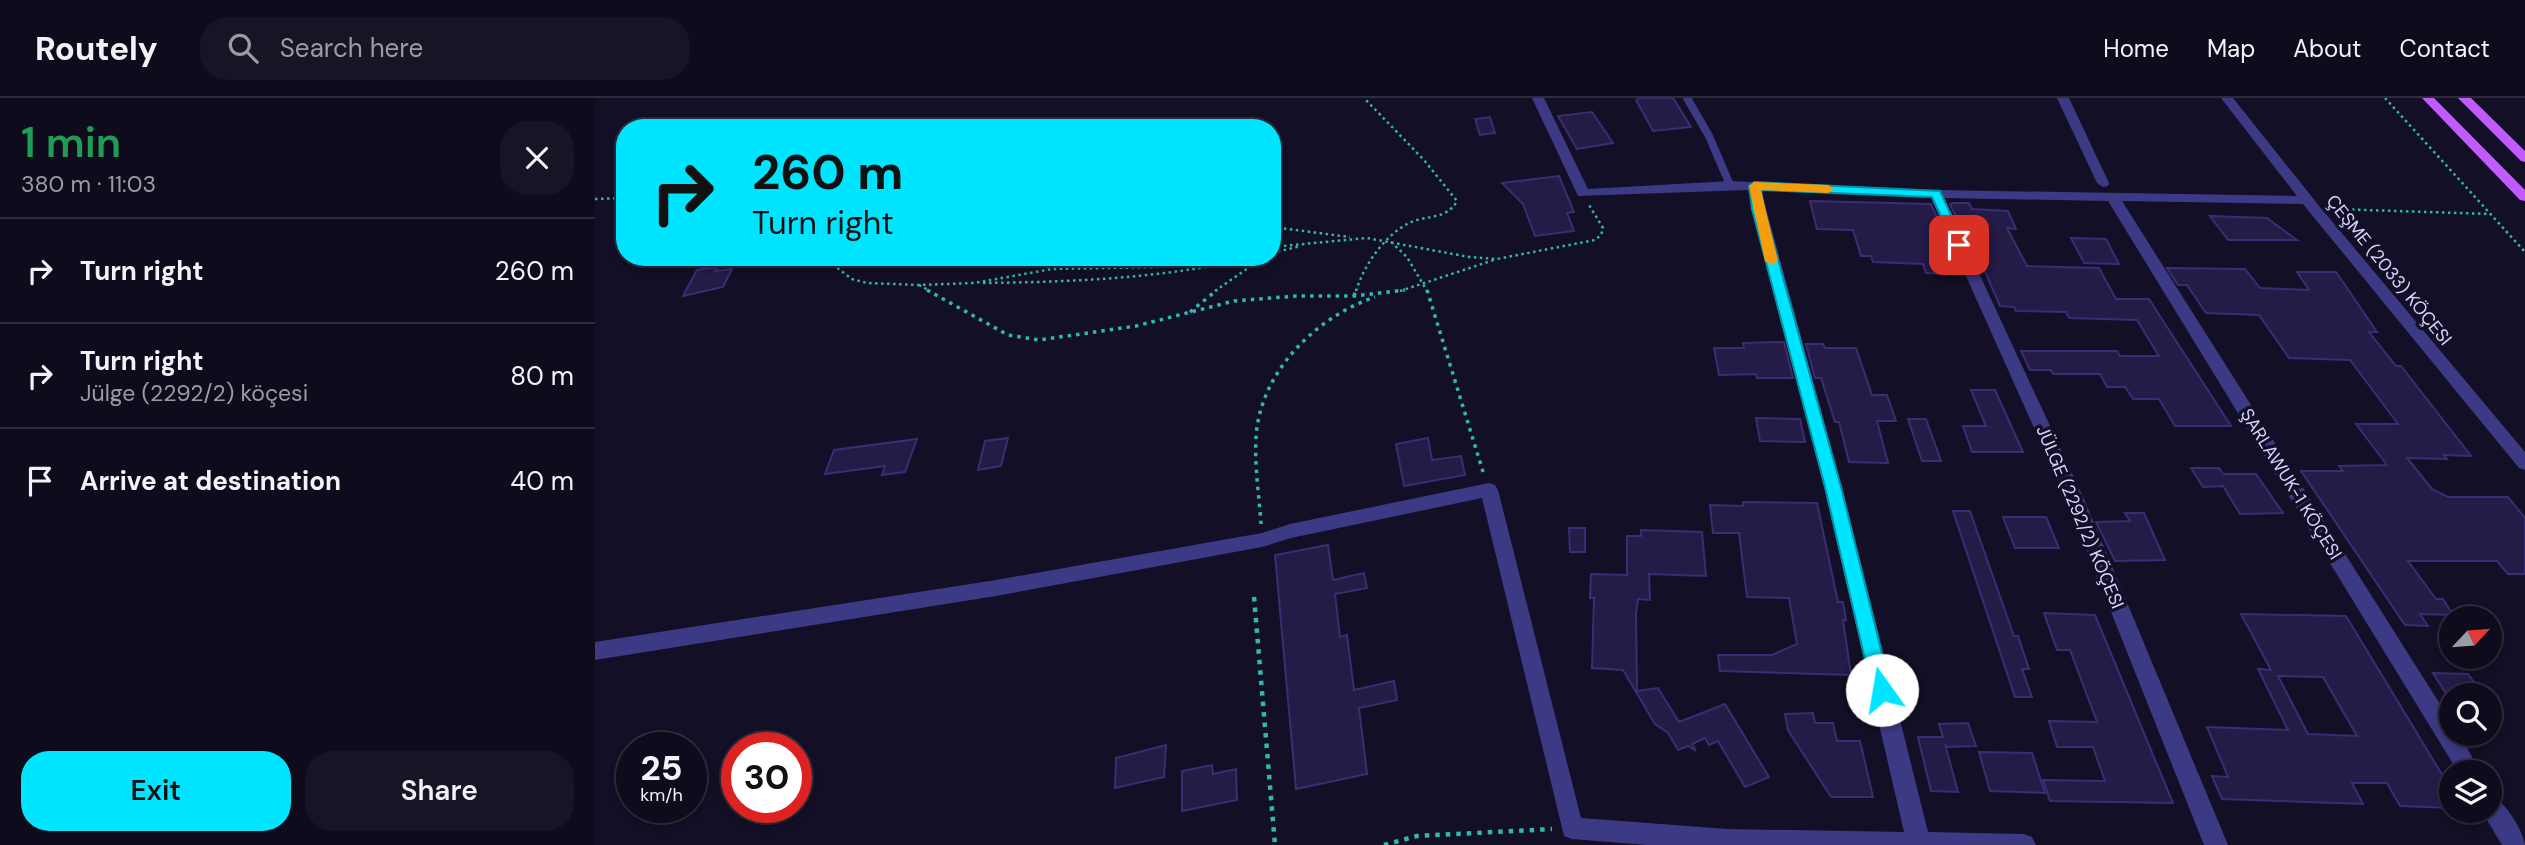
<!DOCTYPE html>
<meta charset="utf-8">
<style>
body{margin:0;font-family:"DM Sans",sans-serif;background:#171425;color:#f1f3f6;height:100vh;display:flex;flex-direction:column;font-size:26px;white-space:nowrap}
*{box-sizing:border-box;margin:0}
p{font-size:23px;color:#9b9ba3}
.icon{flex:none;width:38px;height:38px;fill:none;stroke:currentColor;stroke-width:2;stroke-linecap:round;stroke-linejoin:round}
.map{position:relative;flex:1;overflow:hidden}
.panel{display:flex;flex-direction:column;background:#0e0b1c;width:595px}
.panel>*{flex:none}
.hud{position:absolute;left:21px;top:21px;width:665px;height:147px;border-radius:28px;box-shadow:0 4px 10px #0003,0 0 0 2px #2e2b3b;background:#00e5ff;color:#111;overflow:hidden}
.needle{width:46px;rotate:64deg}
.controls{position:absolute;left:1844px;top:508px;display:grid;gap:14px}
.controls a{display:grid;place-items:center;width:63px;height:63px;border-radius:50%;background:#0e0b1c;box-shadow:0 4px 10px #0003,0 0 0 2px #2e2b3b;font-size:35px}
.speed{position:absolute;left:21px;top:634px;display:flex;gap:14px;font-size:35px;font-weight:700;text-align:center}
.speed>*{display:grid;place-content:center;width:91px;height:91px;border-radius:50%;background:#0e0b1c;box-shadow:0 4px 10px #0003,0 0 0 2px #2e2b3b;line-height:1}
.speed small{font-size:18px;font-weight:400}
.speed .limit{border:10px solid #d22;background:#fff;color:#111}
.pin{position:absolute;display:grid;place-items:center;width:60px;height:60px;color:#fff;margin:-30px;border-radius:14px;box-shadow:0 4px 10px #0006}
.me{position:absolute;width:77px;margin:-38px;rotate:347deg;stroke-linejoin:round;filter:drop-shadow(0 0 5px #0008)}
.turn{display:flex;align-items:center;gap:24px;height:147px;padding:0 21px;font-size:32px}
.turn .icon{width:91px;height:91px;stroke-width:2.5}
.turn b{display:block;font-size:49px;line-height:60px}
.round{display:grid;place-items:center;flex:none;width:74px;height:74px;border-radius:28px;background:#171425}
.overview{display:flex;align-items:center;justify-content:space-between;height:119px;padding:0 21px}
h1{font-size:42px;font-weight:600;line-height:52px;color:#1e9e55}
.primary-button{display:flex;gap:14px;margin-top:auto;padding:14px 21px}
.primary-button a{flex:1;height:80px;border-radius:28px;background:#00e5ff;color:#111;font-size:28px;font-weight:600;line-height:80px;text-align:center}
.primary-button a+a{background:#171425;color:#f1f3f6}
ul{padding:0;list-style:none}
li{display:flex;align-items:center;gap:21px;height:105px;padding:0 21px;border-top:2px solid #2e2b3b}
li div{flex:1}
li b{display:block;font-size:26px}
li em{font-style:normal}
header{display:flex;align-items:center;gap:42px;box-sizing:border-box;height:98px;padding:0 35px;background:#0e0b1c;border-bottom:2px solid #2e2b3b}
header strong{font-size:33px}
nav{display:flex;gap:38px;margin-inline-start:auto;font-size:24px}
.search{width:490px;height:63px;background:#171425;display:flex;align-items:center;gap:18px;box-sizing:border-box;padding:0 24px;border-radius:28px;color:#9b9ba3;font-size:26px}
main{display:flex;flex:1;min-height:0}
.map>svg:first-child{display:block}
.building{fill:#241b47;stroke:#3b2d73;stroke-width:2;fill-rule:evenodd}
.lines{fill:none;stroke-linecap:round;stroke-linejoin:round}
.path-far2{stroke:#2fb8b0;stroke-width:2.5;stroke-dasharray:2.5 3.5;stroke-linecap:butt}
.path-far1{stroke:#2fb8b0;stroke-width:3.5;stroke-dasharray:3.5 5;stroke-linecap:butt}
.path{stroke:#2fb8b0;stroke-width:4.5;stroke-dasharray:4.5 6;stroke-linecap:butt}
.lane{stroke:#3d3a85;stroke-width:8}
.street{fill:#3d3a85;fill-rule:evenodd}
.primary{fill:#c25bff;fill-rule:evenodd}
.route{fill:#00e5ff;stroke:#0095a6;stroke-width:2}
.slow{fill:#f59e0b}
.labels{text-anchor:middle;stroke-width:7;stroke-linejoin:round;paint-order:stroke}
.street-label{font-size:18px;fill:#d9d4ff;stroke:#130f26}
</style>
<header>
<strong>Routely</strong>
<div class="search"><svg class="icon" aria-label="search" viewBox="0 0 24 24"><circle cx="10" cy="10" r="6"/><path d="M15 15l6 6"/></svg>Search here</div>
<nav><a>Home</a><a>Map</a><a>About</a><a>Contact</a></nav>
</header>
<main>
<section class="panel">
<div class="overview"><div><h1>1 min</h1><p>380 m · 11:03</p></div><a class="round"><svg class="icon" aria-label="close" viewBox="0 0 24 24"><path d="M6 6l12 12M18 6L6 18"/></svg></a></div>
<ul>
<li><svg class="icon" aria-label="right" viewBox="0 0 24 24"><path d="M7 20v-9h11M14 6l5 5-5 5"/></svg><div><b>Turn right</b></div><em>260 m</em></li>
<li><svg class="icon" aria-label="right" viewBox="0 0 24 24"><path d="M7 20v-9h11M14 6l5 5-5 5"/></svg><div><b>Turn right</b><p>Jülge (2292/2) köçesi</p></div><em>80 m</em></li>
<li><svg class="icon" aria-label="arrive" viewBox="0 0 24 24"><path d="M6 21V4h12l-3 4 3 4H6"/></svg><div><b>Arrive at destination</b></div><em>40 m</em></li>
</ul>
<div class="primary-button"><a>Exit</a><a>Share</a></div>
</section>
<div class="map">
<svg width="1930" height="747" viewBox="0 0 1930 747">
<rect width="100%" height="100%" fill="#130f26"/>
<!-- building -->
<g class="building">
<polygon points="1045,0 1078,0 1096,29 1058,33 1041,2"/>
<polygon points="997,14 1018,45 982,51 963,18"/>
<polygon points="895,19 900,35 885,37 880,21"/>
<polygon points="964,78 979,114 972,115 979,133 940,138 928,106 907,85"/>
<polygon points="1215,103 1336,106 1360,160 1349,160 1355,176 1331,175 1328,166 1278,164 1276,158 1266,158 1258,132 1222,131"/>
<polygon points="1358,105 1374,105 1377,111 1413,113 1421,131 1412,130 1432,168 1504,170 1521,201 1554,201 1636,328 1580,328 1564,301 1538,301 1530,289 1512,289 1505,276 1458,276 1456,272 1435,272 1426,253 1522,253 1525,258 1564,258 1542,222 1474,220 1471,214 1421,213 1419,209 1405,208 1384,160 1380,160 1355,106"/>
<polygon points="1615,118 1672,120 1702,142 1633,142"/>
<polygon points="1476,140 1511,141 1524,166 1489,165"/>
<polygon points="122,169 120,173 137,171 128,189 88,198 102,172"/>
<polygon points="1572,170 1650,171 1665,190 1714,192 1702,174 1741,174 1782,234 1774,234 1801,268 1806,268 1876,358 1849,357 1852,361 1812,360 1837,391 1853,399 1913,399 1930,420 1930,476 1913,476 1902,463 1813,463 1841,501 1848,501 1858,517 1825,516 1833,528 1810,527 1706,373 1748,373 1744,368 1792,367 1761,326 1803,326 1755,262 1694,260 1664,217 1611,215 1592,187 1583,187"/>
<polygon points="1189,244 1198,280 1162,280 1161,276 1124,277 1119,250 1149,250 1148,245"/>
<polygon points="1211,246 1228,246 1230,250 1261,250 1277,297 1292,297 1301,323 1282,323 1293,365 1254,364 1244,324 1240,324 1226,280 1220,280"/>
<polygon points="1376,292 1400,292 1428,354 1377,354 1368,328 1391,328"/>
<polygon points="1161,320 1205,321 1210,344 1165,343"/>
<polygon points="1313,321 1331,321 1346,363 1327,363"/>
<polygon points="413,340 406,368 383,372 390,343"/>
<polygon points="833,340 837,362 866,358 870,377 809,388 801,346"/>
<polygon points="322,341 310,374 287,377 290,368 230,376 239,352"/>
<polygon points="1596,370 1624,370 1628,376 1661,376 1688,415 1645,416 1628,388 1608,389"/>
<polygon points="1148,404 1222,405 1243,504 1248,504 1251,522 1248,522 1256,577 1125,573 1123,557 1177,557 1202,546 1194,500 1152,499 1144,435 1118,435 1115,407 1148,408"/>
<polygon points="1358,413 1375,413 1377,419 1419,538 1423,538 1434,571 1427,571 1437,599 1420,599"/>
<polygon points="1530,415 1549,415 1570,462 1520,463 1501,424 1535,423"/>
<polygon points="1408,419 1451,419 1464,450 1420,450"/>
<polygon points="974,430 990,430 990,454 975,454"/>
<polygon points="1046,432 1107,434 1111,478 1054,476 1055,502 1043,501 1041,516 1042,593 1063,590 1084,624 1130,606 1174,679 1150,689 1123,643 1114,647 1110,640 1097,646 1101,653 1093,648 1083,652 1073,635 1060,626 1028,572 997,570 999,500 995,500 996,476 1032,477 1032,438 1046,438"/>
<polygon points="733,447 738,482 769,475 772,490 740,496 745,539 752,537 759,592 799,583 802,602 764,610 772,676 701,691 680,457"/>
<polygon points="1449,515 1500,517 1578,705 1455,703 1448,682 1510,683 1498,649 1462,649 1454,623 1502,624 1475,552 1462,552"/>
<path d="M1646,516l105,2 106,175v17l-52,-2 -13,-23h-35l11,21 -141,-5 -10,-23 16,1 -21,-50 81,3 -30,-61 13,1zM1683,578l45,1 34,59 -49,-2z"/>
<polygon points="1838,575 1873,576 1888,597 1852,597"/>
<polygon points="1218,615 1220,625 1238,625 1242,643 1265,643 1278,699 1236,699 1193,632 1190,616"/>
<polygon points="1373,625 1381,648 1351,649 1350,646 1363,694 1336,693 1323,639 1348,639 1344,626"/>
<polygon points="571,647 569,679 520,690 521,660"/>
<polygon points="1384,654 1437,655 1450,695 1395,693"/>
<polygon points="617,667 618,676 641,671 642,702 587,713 587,673"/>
</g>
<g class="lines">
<!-- path-far2 -->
<g class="path-far2">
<polyline points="1790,0 1930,154"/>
<polyline points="0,101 30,100"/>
<polyline points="1739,111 1895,116"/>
<polyline points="677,129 755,139"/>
<polyline points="796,144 812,159 832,193"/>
<polyline points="677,149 772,140 874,159 902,161 1000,142 1006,137 1008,130 994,107"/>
<polyline points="677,155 706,148"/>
<polyline points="228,159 257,181 272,185 324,187 379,185 457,171 565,169 623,159"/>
<path d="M388,185c92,-1 183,-5 273,-26"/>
<polyline points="324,187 335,193"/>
<polyline points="620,193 669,159"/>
<path d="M761,193c8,-26 28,-55 53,-68 16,-8 38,-3 48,-22l-33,-41 -60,-62"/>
<polyline points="805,193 902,161"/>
</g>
<!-- path-far1 -->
<g class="path-far1">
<polyline points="332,192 413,237 444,242 541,228 639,203 701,198 759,198 810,192"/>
<polyline points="832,192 889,377"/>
<polyline points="759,198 761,192"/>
<polyline points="595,214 622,192"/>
<path d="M666,426c-2,-32 -8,-65 -4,-97 9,-61 62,-111 118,-130"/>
</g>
<!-- path -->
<g class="path">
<polyline points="659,499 680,747"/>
<polyline points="789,747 822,738 957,731"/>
</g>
<!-- lane -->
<polyline class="lane" points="1092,0 1114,38 1135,87"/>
<!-- street -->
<g class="street">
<polygon points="937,0 949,0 993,91 1135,83 1341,92 1702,98 1626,0 1638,0 1725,109 1930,354 1930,372 1924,370 1708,106 1527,103 1857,625 1857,635 1863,635 1886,674 1863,674 1513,103 1349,100 1489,401 1633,747 1609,747 1471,401 1336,100 1166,92 1247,389 1333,734 1429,736 1437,739 1441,747 1052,747 977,741 969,738 887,400 696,440 667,449 401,498 0,562 0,544 401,482 667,435 695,426 894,385 900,387 903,392 986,720 1132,731 1309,734 1229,389 1153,92 983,98"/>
<polygon points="1462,0 1474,0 1514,85 1513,88 1508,89 1502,85"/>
<path d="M1895,696c14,6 33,36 35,51h-23l-21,-35h9z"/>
</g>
<!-- primary -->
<g class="primary">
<polygon points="1827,0 1839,0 1930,92 1930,103 1925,102"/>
<polygon points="1863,0 1876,0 1930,53 1930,64 1926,63"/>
</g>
</g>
<!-- route -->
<polygon class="route" points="1159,84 1345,93 1370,147 1364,150 1360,149 1337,99 1166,92 1169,111 1246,389 1296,592 1294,598 1287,600 1280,598 1277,592 1230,389 1157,111 1154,88"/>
<!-- slow -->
<polygon class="slow" points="1159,84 1233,87 1239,91 1233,95 1166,92 1183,163 1177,167 1170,163 1154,88"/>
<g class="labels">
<!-- street labels -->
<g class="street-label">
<text transform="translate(1794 172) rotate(51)" y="6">ÇEŞME (2033) KÖÇESI</text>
<text transform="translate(1696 386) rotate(58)" y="6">ŞARLAWUK-1 KÖÇESI</text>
<text transform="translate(1485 419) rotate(67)" y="6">JÜLGE (2292/2) KÖÇESI</text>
</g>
</g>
</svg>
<div class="controls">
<a><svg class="needle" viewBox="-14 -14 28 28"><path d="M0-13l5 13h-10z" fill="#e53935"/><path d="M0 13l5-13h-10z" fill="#9b9ba3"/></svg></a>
<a><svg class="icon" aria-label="search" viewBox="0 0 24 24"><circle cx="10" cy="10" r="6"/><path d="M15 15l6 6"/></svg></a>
<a><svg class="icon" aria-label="layers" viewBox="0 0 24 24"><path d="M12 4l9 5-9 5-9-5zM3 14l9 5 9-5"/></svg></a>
</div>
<div class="speed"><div>25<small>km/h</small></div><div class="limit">30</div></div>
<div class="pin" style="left:1364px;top:147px;background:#d93025"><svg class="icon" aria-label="arrive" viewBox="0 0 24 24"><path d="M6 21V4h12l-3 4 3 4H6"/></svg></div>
<svg class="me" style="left:1287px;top:592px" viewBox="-20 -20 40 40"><circle r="19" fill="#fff"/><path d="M0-13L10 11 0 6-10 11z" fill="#00e5ff"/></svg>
<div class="hud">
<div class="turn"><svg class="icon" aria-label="right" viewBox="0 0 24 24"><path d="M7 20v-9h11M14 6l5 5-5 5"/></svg><div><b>260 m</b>Turn right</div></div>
</div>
</div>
</main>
